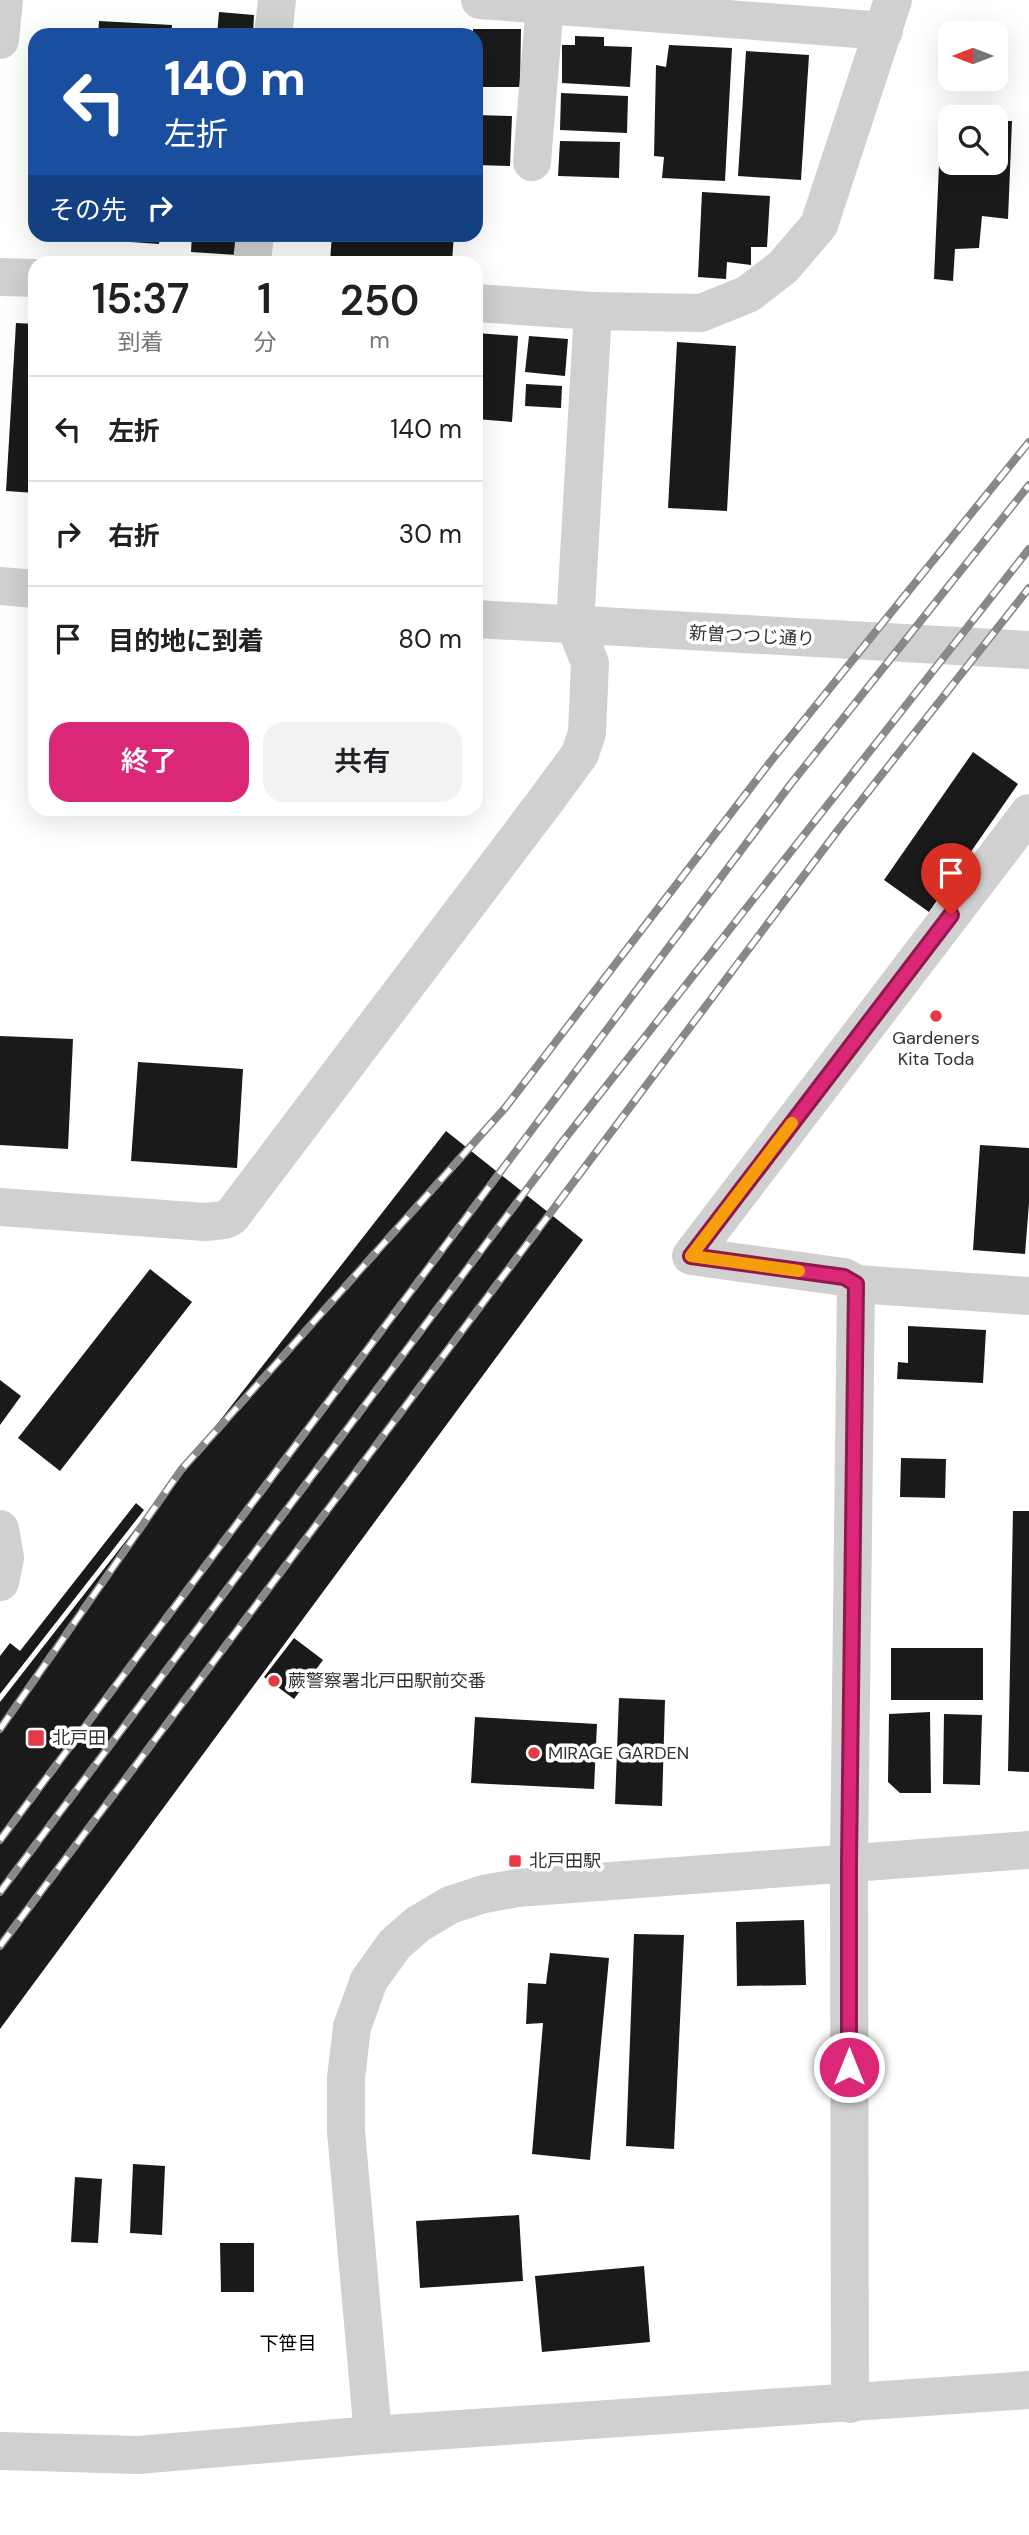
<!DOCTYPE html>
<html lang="ja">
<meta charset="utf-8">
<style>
body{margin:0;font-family:"DM Sans","Noto Sans JP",sans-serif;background:#f2f2f2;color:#202124;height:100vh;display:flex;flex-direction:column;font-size:26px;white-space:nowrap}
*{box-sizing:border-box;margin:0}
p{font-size:23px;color:#757577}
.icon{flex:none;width:38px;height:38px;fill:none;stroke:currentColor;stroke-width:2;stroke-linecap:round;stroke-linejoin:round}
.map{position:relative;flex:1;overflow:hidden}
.sheet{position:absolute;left:28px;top:256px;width:455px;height:560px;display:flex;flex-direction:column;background:#fff;border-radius:21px;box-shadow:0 7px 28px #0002}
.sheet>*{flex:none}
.guide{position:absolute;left:28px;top:28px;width:455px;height:214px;border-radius:21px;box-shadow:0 7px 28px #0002;background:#1a4fa0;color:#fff;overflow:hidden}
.needle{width:46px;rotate:270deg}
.buttons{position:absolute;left:938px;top:21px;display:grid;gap:14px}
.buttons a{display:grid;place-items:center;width:70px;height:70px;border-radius:14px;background:#fff;box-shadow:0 7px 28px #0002;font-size:35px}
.pin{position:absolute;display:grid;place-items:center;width:60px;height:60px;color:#fff;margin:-72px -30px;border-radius:50% 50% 50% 0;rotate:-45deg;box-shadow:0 0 7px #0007}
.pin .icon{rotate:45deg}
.me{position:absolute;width:77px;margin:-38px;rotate:0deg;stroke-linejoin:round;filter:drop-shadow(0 0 5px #0008)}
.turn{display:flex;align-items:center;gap:24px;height:147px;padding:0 21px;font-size:32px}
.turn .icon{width:91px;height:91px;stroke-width:2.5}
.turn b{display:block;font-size:49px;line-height:60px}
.then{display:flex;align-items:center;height:66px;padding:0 21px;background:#0003;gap:14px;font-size:26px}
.eta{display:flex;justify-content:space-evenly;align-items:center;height:119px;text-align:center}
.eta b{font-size:42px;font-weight:600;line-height:49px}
.button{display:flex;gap:14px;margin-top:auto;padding:14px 21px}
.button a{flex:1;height:80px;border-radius:21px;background:#db2777;color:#fff;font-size:28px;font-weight:600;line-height:80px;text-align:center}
.button a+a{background:#f2f2f2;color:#202124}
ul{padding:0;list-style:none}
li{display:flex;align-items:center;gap:21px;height:105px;padding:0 21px;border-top:2px solid #e0e0e0}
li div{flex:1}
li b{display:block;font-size:26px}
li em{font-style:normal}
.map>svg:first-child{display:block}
.building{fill:#1a1a1a}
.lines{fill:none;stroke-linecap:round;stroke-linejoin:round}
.minor{stroke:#d0d0d0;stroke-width:38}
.rail-casing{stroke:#888;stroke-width:8}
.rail{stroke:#fff;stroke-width:5;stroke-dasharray:16;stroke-linecap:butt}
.route-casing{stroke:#8e194d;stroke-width:18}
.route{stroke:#db2777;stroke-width:12}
.slow{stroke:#f59e0b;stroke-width:12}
.poi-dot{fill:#e63946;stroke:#fff;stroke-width:2.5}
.labels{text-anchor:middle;stroke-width:7;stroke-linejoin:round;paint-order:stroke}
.street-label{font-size:18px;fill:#333;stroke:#fff}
.poi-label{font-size:18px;fill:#333;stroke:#fff;text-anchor:start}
.neighbourhood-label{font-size:19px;fill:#000;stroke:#fff}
</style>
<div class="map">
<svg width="1029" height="2535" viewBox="0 0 1029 2535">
<rect width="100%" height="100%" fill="#fff"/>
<!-- building -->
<g class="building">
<polygon points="219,12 254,15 253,35 217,35"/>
<polygon points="99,21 172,25 171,35 98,35"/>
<polygon points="299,28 373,33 373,35 299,35"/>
<polygon points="473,29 521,29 520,87 476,87 476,35 473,35"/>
<polygon points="575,36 604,37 604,46 632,47 630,87 562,83 562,45 575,45"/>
<polygon points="669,45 732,48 725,181 662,178 664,157 654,156 656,65 666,67"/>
<polygon points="746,51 809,55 801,180 738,176"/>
<polygon points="561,93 628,96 627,133 560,130"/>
<polygon points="476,115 512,116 510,166 476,165"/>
<polygon points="941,119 950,119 950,163 996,163 996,121 1012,121 1008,219 982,216 979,248 955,249 953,281 934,279"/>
<polygon points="560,141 620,142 619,178 558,176"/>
<polygon points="702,192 770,196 767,247 751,247 751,265 727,262 726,279 698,277"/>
<polygon points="87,234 160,234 159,244 87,239"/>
<polygon points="192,234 238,234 237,255 191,252"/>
<polygon points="332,234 454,234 452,262 330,262"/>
<polygon points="16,323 35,324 35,493 6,491"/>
<polygon points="476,333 518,336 512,422 476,419"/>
<polygon points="529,336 568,339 565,376 525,372"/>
<polygon points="677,342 736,346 727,511 668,508"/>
<polygon points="526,384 562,386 561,408 525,406"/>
<polygon points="973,752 1018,784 929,912 884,880"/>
<polygon points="0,1036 73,1039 68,1149 0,1145"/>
<polygon points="138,1062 243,1069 237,1168 131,1161"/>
<polygon points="446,1131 583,1240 0,2029 0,1702"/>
<polygon points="980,1145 1029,1148 1029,1203 1025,1254 973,1250"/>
<polygon points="150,1269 192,1302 60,1471 18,1438"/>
<polygon points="908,1326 986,1330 983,1383 897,1379 898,1362 908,1363"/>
<polygon points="0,1380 21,1396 0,1425"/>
<polygon points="901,1458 946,1459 945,1498 900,1497"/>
<polygon points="136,1503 144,1510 0,1694 0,1656 10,1643 20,1651"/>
<polygon points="1013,1511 1029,1511 1029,1772 1008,1771"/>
<polygon points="294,1638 323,1660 294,1699 264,1677"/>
<rect x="891" y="1648" width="92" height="52"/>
<polygon points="619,1698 665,1700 662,1806 615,1804"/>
<polygon points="930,1712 931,1793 900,1793 888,1782 889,1714"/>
<polygon points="944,1714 982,1715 980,1785 943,1784"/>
<polygon points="475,1717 597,1724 594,1789 471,1783"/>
<polygon points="804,1920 806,1985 737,1986 736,1922"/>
<polygon points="634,1934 684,1935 674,2149 626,2146"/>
<polygon points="550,1953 609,1958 590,2160 532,2154 543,2023 526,2024 528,1983 546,1984"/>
<polygon points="133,2164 165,2166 162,2235 130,2233"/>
<polygon points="75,2177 102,2179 98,2243 71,2242"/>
<polygon points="519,2215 523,2281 420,2288 416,2221"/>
<polygon points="220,2243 254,2243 254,2292 221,2292"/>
<polygon points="644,2266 650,2342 542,2352 535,2276"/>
</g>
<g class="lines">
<!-- minor -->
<g class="minor">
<polyline points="480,0 884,31"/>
<polyline points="273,35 277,0"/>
<polyline points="0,40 4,0"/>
<polyline points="532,162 545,4"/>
<polyline points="252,262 255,234"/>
<polyline points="0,277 35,278"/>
<polyline points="476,303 593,311"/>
<polyline points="0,586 35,589"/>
<polyline points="476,619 1029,650"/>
<polyline points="1029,813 691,1256 844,1277 856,1284 1029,1296"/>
<polyline points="0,1207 205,1222 224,1220 231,1217 547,799 580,754 587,733 590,663 575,625 593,311 701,313 748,294 783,267 819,225 893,0"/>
<polyline points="0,1529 5,1558 0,1582"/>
<polyline points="850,2404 849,1863 856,1284"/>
<polyline points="373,2435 346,2131 346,2078 352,2027 369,1980 395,1944 418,1924 450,1905 484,1894 517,1888 1029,1850"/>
<polyline points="0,2451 138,2455 373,2435 1029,2390"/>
</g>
<defs>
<g id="rail">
<polyline points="0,1729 181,1470 505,1108 771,761 1029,442"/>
<polyline points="0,1840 790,785 1029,485"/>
<polyline points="0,1892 563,1141 1029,549"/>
<polyline points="0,1946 838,830 1029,588"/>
</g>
</defs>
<!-- rail casing -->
<use href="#rail" class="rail-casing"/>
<!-- rail -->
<use href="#rail" class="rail"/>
</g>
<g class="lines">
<defs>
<polyline id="route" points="849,2067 849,1863 856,1284 844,1277 691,1256 951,915"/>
</defs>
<!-- route casing -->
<use href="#route" class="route-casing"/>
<!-- route -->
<use href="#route" class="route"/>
<!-- slow -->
<polyline class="slow" points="792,1123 691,1256 799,1271"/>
</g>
<!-- markers -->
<g class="poi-dot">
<circle cx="936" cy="1016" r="7"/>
<circle cx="274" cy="1681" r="7"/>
<rect x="27" y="1729" width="18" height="18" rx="3.5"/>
<circle cx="534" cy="1753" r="7"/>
<rect x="508" y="1854" width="14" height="14" rx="3.5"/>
</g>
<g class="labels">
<!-- street labels -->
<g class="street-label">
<text transform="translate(752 636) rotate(3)" y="6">新曽つつじ通り</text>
</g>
<!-- poi labels -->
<g class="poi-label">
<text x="936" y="1044" text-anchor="middle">Gardeners<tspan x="936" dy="21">Kita Toda</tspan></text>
<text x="288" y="1687">蕨警察署北戸田駅前交番</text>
<text x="52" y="1744">北戸田</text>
<text x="548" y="1759">MIRAGE GARDEN</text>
<text x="529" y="1867">北戸田駅</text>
</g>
<!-- neighbourhood labels -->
<g class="neighbourhood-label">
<text x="288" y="2350">下笹目</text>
</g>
</g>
</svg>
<div class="buttons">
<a><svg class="needle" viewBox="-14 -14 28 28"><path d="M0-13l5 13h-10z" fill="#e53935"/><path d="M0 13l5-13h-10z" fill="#757577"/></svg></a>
<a><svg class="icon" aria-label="search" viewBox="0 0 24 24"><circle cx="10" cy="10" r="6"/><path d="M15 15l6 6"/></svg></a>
</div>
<div class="pin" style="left:951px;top:915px;background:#d93025"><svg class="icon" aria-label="arrive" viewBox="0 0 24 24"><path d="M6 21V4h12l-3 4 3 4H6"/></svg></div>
<svg class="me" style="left:849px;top:2067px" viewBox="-20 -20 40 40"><circle r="17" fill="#db2777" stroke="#fff" stroke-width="3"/><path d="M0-11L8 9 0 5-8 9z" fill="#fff"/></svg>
<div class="guide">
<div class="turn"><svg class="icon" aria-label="left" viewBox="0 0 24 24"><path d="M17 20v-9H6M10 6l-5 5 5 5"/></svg><div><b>140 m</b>左折</div></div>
<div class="then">その先<svg class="icon" aria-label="right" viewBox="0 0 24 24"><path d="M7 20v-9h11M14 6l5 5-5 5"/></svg></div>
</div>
<section class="sheet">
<div class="eta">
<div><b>15:37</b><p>到着</p></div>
<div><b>1</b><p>分</p></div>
<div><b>250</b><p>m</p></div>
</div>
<ul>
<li><svg class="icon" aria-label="left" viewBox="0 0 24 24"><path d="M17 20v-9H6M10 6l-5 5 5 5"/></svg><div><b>左折</b></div><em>140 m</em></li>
<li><svg class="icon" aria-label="right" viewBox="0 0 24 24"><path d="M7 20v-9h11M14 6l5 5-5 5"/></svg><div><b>右折</b></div><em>30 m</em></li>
<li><svg class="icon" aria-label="arrive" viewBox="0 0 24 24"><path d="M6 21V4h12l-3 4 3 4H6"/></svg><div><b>目的地に到着</b></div><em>80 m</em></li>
</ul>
<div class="button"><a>終了</a><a>共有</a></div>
</section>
</div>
